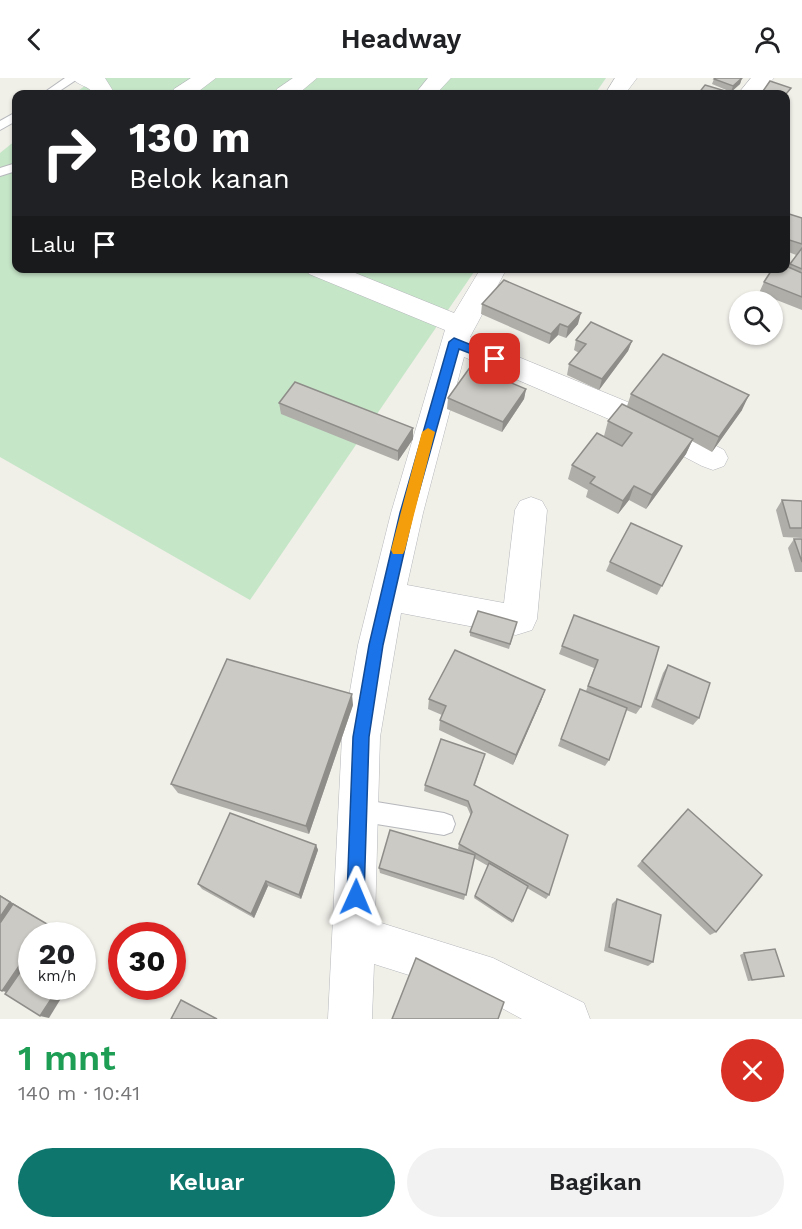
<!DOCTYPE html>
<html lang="id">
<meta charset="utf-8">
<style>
body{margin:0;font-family:"Work Sans",sans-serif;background:#f2f2f2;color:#202124;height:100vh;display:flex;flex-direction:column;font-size:22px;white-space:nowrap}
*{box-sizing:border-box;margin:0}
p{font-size:20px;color:#757577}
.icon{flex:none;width:33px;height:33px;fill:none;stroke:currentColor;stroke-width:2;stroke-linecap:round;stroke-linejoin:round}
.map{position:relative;height:941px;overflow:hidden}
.details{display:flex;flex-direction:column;background:#fff;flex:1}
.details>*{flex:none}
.top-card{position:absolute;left:12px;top:12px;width:778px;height:183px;border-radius:12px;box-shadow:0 2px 4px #0004;background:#202124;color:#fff;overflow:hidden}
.buttons{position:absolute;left:729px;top:213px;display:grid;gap:12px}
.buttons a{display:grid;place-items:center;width:54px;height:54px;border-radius:50%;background:#fff;box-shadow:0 2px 4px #0004;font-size:30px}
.speed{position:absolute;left:18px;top:844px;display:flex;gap:12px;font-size:30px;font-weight:700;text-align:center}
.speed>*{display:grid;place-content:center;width:78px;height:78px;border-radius:50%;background:#fff;box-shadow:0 2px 4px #0004;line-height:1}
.speed small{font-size:15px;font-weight:400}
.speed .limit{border:9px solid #d22;background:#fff;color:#111}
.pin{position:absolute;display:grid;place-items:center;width:51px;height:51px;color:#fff;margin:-26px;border-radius:12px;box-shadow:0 3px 9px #0006}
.me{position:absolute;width:66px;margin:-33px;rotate:1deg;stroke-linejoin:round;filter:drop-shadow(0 0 4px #0008)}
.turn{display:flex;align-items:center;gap:21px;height:126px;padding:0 18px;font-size:27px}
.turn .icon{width:78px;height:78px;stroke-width:2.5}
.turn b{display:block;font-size:42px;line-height:51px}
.then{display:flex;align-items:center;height:57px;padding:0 18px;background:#0003;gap:12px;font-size:22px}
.round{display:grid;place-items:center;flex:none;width:63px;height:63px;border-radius:32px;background:#f2f2f2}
.summary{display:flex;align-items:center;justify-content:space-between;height:102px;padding:0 18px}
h1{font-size:36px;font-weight:600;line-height:45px;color:#1e9e55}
.button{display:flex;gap:12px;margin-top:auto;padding:12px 18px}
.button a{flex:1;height:69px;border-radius:36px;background:#0f766e;color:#fff;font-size:24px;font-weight:600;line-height:69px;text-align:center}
.button a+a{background:#f2f2f2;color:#202124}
header{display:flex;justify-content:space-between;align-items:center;height:78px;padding:0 18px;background:#fff;font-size:27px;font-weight:600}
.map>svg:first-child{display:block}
.green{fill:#c6e6c8}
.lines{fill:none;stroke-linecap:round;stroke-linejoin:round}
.service-casing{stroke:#b5b7bb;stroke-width:2}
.minor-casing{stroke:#b5b7bb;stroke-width:1}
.service{fill:#fff;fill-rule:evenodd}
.minor{fill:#fff;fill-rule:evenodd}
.wall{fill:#afaea9}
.shaded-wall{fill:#8f8d89}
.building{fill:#cccac4;stroke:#8f8d89;stroke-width:1.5}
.route{fill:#1a73e8;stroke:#114b97;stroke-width:1.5}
.slow{fill:#f59e0b}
</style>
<header><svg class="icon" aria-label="back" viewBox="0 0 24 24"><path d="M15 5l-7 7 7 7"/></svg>Headway<svg class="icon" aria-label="person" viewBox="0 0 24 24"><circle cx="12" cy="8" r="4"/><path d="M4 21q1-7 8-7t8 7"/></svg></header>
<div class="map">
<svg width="802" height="941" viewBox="0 0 802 941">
<rect width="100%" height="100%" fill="#f0efe8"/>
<!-- green -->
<g class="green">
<polygon points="95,0 606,0 595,16 74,16"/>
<polygon points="16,62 16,190 476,191 250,522 0,379 0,75"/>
</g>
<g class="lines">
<defs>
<g id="service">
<polygon points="65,0 79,0 55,16 42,16"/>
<polygon points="16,34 16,43 0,52 0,43"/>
<polygon points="16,85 16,93 0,98 0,90"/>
<polygon points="358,721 444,735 452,738 455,746 452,754 444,757 358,743 350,740 347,732 350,724"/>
</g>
<g id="minor">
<path d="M72,0h33l10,16h-21c-6,-9 -16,-8 -22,-16z"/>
<polygon points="191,0 216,0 195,16 172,16 174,11"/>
<polygon points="293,0 317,0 298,16 275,16 277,11"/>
<polygon points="428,0 451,0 436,16 415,16"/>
<polygon points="615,0 637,0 625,16 605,16"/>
<polygon points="751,0 774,0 759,16 738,16"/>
<polygon points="305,190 343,190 454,235 481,190 507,190 470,259 647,332 724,372 728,380 724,388 713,392 702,388 625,348 464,279 423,435 407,507 504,525 515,432 520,423 531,419 542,423 547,432 537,541 532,552 516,557 401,535 380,659 375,843 493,880 584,925 590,941 522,941 485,921 374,886 372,941 328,941 342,659 358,567 391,435 445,252 309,196"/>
</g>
</defs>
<!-- service casing -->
<use href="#service" class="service-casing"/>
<!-- minor casing -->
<use href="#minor" class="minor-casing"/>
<!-- service -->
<use href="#service" class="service"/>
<!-- minor -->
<use href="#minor" class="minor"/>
</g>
<!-- wall -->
<g class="wall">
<polygon points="742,0 740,6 731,14 712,6 714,1"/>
<polygon points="786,135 802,140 802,232 759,215 764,204 788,189 796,177 786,173"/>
<polygon points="482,226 578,246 566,260 558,257 549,266 481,236"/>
<polygon points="576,262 632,263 628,273 599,312 567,297 569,286 579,275 574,272"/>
<polygon points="526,311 524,321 502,354 447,331 448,320"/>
<polygon points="631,316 742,332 712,374 692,363 686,376 646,431 629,422 618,436 586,419 588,412 568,401 572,387 623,368 604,358 608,343 627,328"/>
<polygon points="279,325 413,361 398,383 281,336"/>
<polygon points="782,422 802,423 802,460 783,459 776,432"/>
<polygon points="794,461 802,461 802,494 795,494 788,470"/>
<polygon points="682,468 657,517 606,493 610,484"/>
<polygon points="574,537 641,629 636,636 626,632 609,682 605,688 558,668 577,619 586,613 594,590 559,576"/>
<polygon points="517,544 509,571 470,558 470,554"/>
<polygon points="668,587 699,640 693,647 651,629 663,595"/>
<polygon points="545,612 541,623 513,687 439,652 440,642 442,637 428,631 429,621"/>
<polygon points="353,627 309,756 178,715 171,706"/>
<polygon points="485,676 475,707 549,817 546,821 527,810 512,845 474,820 488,788 474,780 464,822 380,795 379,790 463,774 458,771 459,766 471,738 467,729 424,713 425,707"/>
<polygon points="682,737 716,854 710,857 637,788"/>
<polygon points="316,767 318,772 301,821 268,808 254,840 202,811 198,806"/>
<polygon points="617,821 653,884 648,888 604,873 612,826"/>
<polygon points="744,875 784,898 748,903 740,877"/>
</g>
<!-- shaded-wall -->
<g class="shaded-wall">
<polygon points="742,0 740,6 731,14 733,8"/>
<polygon points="581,235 578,246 566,260 568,249"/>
<polygon points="560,246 558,257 549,266 551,256"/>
<polygon points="632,263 628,273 599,312 602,301"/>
<polygon points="526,311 524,321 502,354 503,344"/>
<polygon points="749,317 742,332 712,374 719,359"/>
<polygon points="413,350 413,361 398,383 398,373"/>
<polygon points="693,361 686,376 646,431 652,417"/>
<polygon points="634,408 629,422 618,436 623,423"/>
<polygon points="545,612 541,623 513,687 516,677"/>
<polygon points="352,616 353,627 309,756 306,748"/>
<polygon points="316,767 318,772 301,821 299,817"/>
<polygon points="266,803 268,808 254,840 251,836"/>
<polygon points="0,817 54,851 67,858 39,858 0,855"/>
<polygon points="82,867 92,873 82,887"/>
<polygon points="32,869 32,884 11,915 2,913"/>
<polygon points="59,909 68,909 49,940 40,938"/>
</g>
<!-- building -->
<g class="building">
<polygon points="715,0 742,0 733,8 714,1"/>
<polygon points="770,3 791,10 786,16 761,16"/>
<polygon points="705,7 729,14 727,16 698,16"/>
<polygon points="786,135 802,140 802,166 786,161"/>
<polygon points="802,170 802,191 790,186"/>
<polygon points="786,188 802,195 802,219 764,204 773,190 786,190"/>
<polygon points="504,202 581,235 568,249 560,246 551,256 482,226"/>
<polygon points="591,244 632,263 602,301 569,286 586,266 576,262"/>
<polygon points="663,276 749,317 719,359 631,316"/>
<polygon points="471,288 526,311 503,344 448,320"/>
<polygon points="295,304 413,350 398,373 279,325"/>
<polygon points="622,326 693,361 652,417 634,408 623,423 590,405 595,399 572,387 597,355 622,368 632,355 608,343"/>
<polygon points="782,422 802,423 802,450 790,450"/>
<polygon points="631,445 682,468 662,508 610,484"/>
<polygon points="794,461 802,461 802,484"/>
<polygon points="478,533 517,544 510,566 470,554"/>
<polygon points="574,537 659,569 641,629 588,608 598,582 562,568"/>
<polygon points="455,572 545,612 516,677 440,642 446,628 429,621"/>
<polygon points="227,581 352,616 306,748 171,706"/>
<polygon points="668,587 710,605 699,640 656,621"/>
<polygon points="580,611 627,630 609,682 561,661"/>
<polygon points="441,661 485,676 474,707 568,757 549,817 459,766 472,734 468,723 425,707"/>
<polygon points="688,731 762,797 716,854 642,783"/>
<polygon points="230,735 316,767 299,817 266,803 251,836 198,806"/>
<polygon points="390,752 475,777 466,817 379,790"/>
<polygon points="489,785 528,808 513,843 475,818"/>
<polygon points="0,818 10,824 0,839"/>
<polygon points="617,821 661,837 653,884 609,869"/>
<polygon points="13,826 47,846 39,858 32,858 32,869 2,913 0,912 0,845"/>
<polygon points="50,849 66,858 44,858"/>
<polygon points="775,871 784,898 752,902 744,875"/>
<polygon points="32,877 32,909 59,909 40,938 5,916"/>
<polygon points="416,880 504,924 498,941 392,941"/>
<polygon points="181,922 217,941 171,941"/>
</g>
<!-- route -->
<polygon class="route" points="454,260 499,278 501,281 495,285 459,271 413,435 383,567 369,659 364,819 362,825 356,827 349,825 347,819 353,659 369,567 400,435 449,264"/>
<!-- slow -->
<polygon class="slow" points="428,350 435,354 405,472 403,476 393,476 391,472 422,354"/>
</svg>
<div class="buttons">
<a><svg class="icon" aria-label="search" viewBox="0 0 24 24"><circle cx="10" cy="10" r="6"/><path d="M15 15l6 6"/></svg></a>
</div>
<div class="speed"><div>20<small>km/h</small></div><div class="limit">30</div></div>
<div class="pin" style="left:495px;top:281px;background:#d93025"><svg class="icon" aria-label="arrive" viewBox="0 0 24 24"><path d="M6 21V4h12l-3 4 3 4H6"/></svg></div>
<svg class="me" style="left:356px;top:819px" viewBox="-20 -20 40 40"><path d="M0-17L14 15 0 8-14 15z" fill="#1a73e8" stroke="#fff" stroke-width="4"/></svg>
<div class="top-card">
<div class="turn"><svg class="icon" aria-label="right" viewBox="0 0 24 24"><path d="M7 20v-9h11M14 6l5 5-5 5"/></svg><div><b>130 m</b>Belok kanan</div></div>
<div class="then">Lalu<svg class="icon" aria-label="arrive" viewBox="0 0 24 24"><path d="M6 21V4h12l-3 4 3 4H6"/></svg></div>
</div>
</div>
<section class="details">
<div class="summary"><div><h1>1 mnt</h1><p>140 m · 10:41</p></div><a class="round" style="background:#d93025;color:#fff"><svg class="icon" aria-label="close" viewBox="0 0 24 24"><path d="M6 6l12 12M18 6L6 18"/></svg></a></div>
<div class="button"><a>Keluar</a><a>Bagikan</a></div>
</section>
